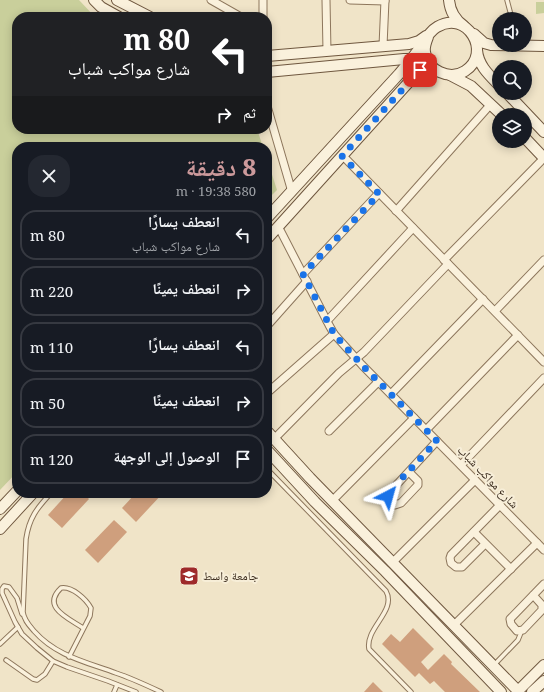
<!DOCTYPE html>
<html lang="ar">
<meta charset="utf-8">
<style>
body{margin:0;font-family:"Noto Serif","Noto Naskh Arabic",serif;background:#242831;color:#f1f3f6;direction:rtl;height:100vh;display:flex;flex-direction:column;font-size:15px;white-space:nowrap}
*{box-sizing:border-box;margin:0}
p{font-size:13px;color:#9ea1a6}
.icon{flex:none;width:22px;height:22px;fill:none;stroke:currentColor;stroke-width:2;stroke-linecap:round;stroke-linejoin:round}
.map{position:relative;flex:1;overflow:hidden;direction:ltr}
.panel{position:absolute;left:12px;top:142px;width:260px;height:356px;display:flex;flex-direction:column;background:#171b24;border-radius:16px;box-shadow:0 2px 10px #0003;direction:rtl}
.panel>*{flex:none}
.hud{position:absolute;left:12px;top:12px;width:260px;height:122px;border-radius:16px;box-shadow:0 2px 10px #0003;direction:rtl;background:#202124;color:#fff;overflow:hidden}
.tools{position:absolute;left:492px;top:12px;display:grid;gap:8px}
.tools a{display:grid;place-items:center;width:40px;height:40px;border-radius:50%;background:#171b24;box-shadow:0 2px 10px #0003;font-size:20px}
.pin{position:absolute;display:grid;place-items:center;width:34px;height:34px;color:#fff;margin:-17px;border-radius:8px;box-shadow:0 2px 6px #0006}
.me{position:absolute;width:44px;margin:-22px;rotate:39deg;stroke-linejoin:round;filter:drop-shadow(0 0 3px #0008)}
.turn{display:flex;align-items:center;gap:14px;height:84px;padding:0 16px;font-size:18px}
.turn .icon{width:52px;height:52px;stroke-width:2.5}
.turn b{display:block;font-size:28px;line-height:34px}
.then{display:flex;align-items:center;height:38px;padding:0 16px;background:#0003;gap:8px;font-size:15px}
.round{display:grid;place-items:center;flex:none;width:42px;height:42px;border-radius:16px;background:#242831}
.summary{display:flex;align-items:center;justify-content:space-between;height:68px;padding:0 16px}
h1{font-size:24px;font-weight:800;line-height:30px;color:#cc999b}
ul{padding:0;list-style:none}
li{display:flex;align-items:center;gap:12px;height:50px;margin:0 8px 6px;padding:0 8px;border:2px solid #363941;border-radius:16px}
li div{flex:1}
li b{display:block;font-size:15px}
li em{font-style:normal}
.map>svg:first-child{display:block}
.green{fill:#c9cf9b}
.building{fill:#cf9f7d}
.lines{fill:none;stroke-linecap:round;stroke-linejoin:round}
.lane-casing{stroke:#8d765c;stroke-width:5.5}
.street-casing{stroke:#8d765c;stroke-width:9}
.secondary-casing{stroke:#6f573f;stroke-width:12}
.lane{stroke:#faf1dc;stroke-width:3.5}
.street{stroke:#faf1dc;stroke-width:7}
.secondary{stroke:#faf1dc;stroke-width:10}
.route{stroke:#1a73e8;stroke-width:7;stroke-dasharray:0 12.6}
.labels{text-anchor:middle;stroke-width:4;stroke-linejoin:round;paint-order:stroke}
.street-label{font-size:12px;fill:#3d2e20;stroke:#f7eed8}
.poi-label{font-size:12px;fill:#3d2e20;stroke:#f7eed8;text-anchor:start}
</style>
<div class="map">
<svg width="544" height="692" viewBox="0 0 544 692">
<rect width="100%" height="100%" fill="#f0e4c8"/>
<!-- green -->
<g class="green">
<polygon points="0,0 79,0 95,17 17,17 17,129 257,129 263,147 17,147 17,472 0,490"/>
<polygon points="536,2 544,2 544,13 536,14"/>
<polygon points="267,159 277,190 267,200"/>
</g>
<!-- building -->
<g class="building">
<polygon points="68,493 83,493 89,499 62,528 48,515"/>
<polygon points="136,493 163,493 136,522 122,508"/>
<polygon points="114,520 127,532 98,563 85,550"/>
<polygon points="413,628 434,649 421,662 428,670 444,654 452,662 451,664 480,692 445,692 434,681 430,684 419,673 415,677 382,644 391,634 400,642"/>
<polygon points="373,682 383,692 364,692"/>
</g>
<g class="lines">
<defs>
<g id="lane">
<polyline points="507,0 512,19"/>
<path d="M267,469l119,122c11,20 -21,37 -17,58l42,43"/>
<path d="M51,493c-14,15 -22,25 -25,46l-3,73c1,8 6,13 11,19 22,25 52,31 82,42 15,5 30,12 45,19"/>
<polyline points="22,614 17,598 9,587 4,586 2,589 2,593 15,622 22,634 37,648 53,661 67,667 108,681 136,692"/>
<polyline points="0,644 18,627"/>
<path d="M69,657l21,-41 1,-8c-5,-9 -19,-22 -30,-20 -20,19 7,30 22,40"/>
<polyline points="6,660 33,679 37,680 45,674 53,661"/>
<polyline points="494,665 518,640 522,630"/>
<polyline points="114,692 117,685"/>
</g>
<g id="street">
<polyline points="211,0 241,17"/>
<polyline points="326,0 327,51"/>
<polyline points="350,0 385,1"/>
<polyline points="263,17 263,0"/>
<polyline points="383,46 385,0"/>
<polyline points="267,106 292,192"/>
<polyline points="343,156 544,362"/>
<polyline points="396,211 491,104"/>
<polyline points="278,226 329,325 334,334 362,365 544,550"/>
<polyline points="444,260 544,158"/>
<polyline points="303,274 379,193"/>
<polyline points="495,311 544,260"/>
<polyline points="327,321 413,228"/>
<polyline points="267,326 307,281"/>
<polyline points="267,393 334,334"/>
<polyline points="391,394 483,299"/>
<polyline points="426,430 518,335"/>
<polyline points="329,431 378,382"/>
<polyline points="274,439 339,373 364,352 448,264"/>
<polyline points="461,465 544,378"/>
<polyline points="409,472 418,481 418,485 401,503 395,505 388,498 389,493 437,441"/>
<polyline points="332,501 414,418"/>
<polyline points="474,532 511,569"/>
<polyline points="485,544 462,567 456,567 451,563 450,558 451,555 500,505"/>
<polyline points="392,563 475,480"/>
<polyline points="533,595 542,605 542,610 523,630 517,631 511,624 510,619 511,618 544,584"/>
<polyline points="454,625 537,543"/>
</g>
<g id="secondary">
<polyline points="94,0 101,7 119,17"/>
<polyline points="117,0 150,17"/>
<path d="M449,0c1,11 5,19 15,26"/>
<polyline points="474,34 484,43 491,45 544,46"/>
<path d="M477,50c1,15 12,25 22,35"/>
<polyline points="267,56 409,44 419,41 426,36"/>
<polyline points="267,72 404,59 416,59"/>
<polyline points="450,75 471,86 502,115"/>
<polyline points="507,93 544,132"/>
<polyline points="525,138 544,158"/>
<path d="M267,218l132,-144c6,-7 12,-14 17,-21 6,-8 12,-21 21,-26 30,-18 56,26 28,44 -16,10 -38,-1 -40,-19 -1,-5 1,-10 3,-15"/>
<polyline points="267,239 418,72 425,67 437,71"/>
<polyline points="267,431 310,478 519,692"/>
<polyline points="267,450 315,502 385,571 501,692"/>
<polyline points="0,509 17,491"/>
<polyline points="0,529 33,493"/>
<polyline points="517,692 544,665"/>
<polyline points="532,692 544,681"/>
</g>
</defs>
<!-- lane casing -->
<use href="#lane" class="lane-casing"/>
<!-- street casing -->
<use href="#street" class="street-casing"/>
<!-- secondary casing -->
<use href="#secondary" class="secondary-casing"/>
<!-- lane -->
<use href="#lane" class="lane"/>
<!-- street -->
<use href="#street" class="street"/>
<!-- secondary -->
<use href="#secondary" class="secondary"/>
</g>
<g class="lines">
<!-- route -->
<polyline class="route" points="388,496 388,493 437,441 362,365 334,334 303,274 379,194 342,156 420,70"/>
</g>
<!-- icons -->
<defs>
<symbol id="university-square" viewBox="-11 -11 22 22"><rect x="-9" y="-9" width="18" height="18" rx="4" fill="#9e2a2b" stroke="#f7eed8"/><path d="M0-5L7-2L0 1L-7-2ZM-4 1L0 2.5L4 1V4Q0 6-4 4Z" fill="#fff"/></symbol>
</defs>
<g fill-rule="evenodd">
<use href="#university-square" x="178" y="565" width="22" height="22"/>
</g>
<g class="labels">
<!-- street labels -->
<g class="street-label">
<text transform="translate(488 477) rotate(46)" y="4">شارع مواكب شباب</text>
</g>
<!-- poi labels -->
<g class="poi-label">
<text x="203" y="580">جامعة واسط</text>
</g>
</g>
</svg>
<div class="tools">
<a><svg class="icon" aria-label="sound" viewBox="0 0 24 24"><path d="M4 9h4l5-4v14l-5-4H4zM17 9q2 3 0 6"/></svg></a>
<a><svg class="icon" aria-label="search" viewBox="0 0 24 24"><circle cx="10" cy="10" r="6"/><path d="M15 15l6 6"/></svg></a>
<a><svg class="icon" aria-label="layers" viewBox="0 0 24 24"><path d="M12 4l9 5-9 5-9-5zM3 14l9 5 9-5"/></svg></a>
</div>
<div class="pin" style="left:420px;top:70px;background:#d93025"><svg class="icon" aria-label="arrive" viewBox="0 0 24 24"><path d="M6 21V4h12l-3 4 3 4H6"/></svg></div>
<svg class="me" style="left:388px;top:496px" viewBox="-20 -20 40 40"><path d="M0-17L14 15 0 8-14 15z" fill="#1a73e8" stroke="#fff" stroke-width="4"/></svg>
<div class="hud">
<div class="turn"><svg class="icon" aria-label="left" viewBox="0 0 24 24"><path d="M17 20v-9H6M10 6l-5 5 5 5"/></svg><div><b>80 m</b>شارع مواكب شباب</div></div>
<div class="then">ثم<svg class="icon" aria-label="right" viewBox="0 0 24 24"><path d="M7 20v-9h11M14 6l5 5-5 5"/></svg></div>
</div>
<section class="panel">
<div class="summary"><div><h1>8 دقيقة</h1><p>580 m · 19:38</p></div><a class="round"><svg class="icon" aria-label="close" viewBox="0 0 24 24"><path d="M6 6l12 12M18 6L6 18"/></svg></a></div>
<ul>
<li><svg class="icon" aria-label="left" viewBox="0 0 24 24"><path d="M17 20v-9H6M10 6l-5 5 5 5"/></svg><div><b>انعطف يسارًا</b><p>شارع مواكب شباب</p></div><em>80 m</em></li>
<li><svg class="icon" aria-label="right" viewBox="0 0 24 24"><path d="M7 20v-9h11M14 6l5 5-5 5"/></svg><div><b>انعطف يمينًا</b></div><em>220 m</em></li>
<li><svg class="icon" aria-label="left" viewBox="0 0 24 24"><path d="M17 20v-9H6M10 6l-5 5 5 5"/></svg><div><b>انعطف يسارًا</b></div><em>110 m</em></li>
<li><svg class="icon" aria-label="right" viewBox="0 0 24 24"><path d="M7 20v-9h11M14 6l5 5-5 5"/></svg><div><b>انعطف يمينًا</b></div><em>50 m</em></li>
<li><svg class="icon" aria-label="arrive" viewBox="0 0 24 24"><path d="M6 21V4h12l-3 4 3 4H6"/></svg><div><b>الوصول إلى الوجهة</b></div><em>120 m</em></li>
</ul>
</section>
</div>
